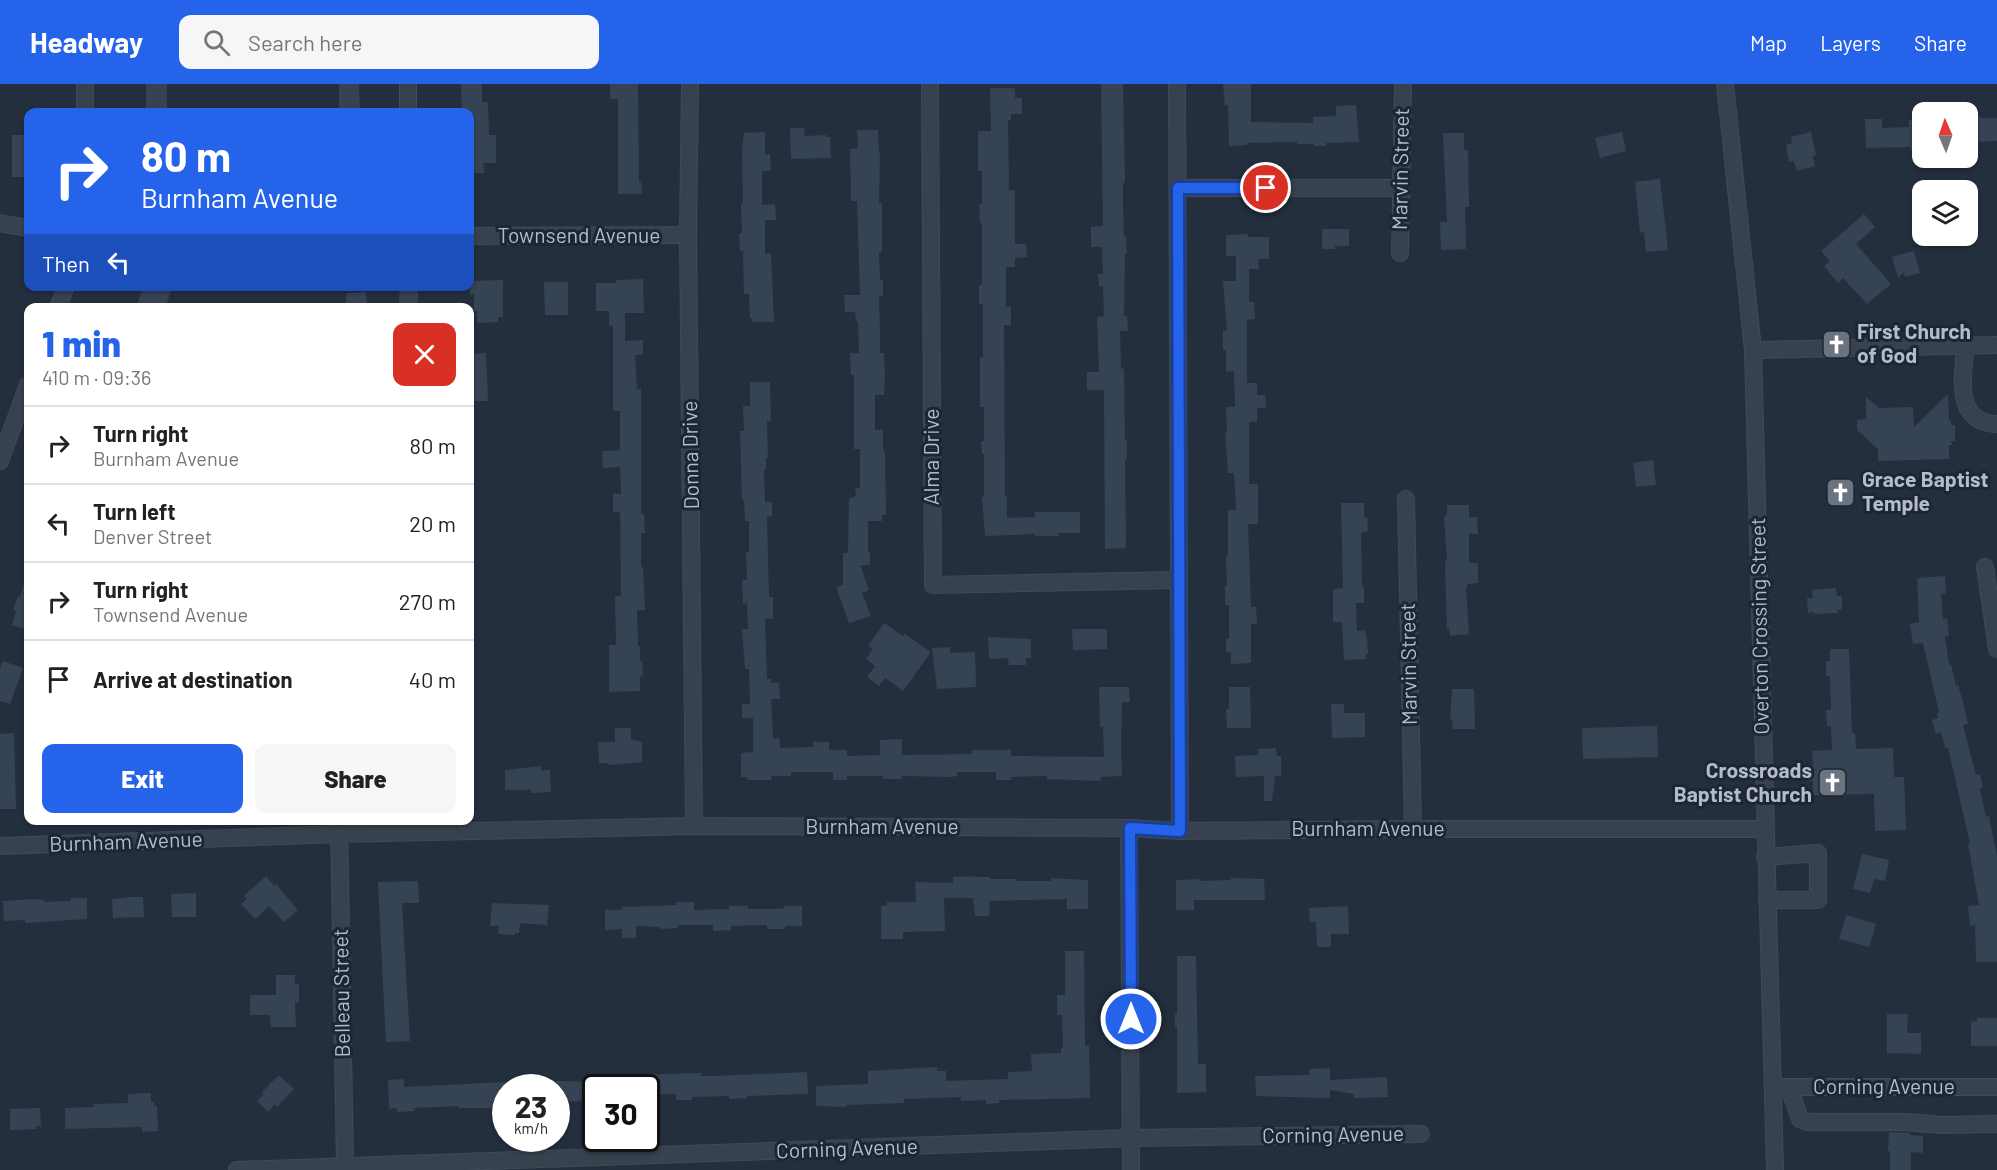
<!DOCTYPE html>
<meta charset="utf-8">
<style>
body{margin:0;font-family:Barlow,sans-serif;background:#f6f6f6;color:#222;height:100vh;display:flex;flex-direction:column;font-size:22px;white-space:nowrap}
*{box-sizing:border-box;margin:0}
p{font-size:20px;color:#767676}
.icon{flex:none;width:33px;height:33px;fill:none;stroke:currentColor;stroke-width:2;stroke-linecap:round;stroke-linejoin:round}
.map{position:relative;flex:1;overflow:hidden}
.sheet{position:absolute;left:24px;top:219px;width:450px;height:522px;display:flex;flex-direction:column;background:#fff;border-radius:12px;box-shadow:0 2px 4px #0004}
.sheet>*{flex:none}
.top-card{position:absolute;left:24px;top:24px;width:450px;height:183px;border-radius:12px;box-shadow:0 2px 4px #0004;background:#2563eb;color:#fff;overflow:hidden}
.needle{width:39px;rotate:358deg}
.fabs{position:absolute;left:1912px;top:18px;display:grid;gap:12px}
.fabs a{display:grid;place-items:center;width:66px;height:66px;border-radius:12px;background:#fff;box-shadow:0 2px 4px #0004;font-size:30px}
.speed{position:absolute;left:492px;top:990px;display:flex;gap:12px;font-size:30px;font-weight:700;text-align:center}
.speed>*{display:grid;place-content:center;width:78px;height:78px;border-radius:50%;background:#fff;box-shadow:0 2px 4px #0004;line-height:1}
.speed small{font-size:15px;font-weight:400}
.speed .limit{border:3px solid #111;border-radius:9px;background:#fff;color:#111}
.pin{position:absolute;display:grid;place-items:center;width:51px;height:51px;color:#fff;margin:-26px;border:3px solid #fff;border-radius:50%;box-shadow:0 2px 6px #0007}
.me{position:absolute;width:66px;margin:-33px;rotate:0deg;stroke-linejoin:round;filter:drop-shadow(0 0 4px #0008)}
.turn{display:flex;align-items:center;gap:21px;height:126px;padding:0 18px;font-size:27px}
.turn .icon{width:78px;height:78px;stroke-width:2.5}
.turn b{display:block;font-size:42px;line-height:51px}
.then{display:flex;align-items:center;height:57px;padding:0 18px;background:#0003;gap:12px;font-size:22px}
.round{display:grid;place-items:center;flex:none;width:63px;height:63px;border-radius:12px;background:#f6f6f6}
.headline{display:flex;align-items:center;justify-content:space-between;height:102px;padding:0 18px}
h1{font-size:36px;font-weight:800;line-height:45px;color:#2563eb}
.cta{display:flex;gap:12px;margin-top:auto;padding:12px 18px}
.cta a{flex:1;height:69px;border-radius:12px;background:#2563eb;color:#fff;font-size:24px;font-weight:800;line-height:69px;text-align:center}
.cta a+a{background:#f6f6f6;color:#222}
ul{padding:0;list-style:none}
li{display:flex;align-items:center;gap:18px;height:78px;padding:0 18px;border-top:2px solid #e0e0e0}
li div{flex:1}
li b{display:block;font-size:22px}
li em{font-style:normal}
header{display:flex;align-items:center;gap:36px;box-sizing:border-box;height:84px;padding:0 30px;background:#2563eb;color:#fff}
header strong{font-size:28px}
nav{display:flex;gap:33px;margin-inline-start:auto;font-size:21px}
.search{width:420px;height:54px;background:#f6f6f6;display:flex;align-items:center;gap:15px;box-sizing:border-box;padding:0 21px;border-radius:12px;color:#767676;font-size:22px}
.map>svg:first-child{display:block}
.building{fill:#364354}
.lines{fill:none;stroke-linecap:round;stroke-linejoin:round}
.minor-casing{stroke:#414a57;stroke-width:18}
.minor{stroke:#38414e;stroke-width:16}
.route-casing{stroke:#184099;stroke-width:15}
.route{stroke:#2563eb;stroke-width:10}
.labels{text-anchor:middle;stroke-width:6;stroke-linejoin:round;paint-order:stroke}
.street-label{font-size:21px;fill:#b4bcc9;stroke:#1d2633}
.poi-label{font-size:21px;font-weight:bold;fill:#b4bcc9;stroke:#1d2633;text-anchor:start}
</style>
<header>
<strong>Headway</strong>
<div class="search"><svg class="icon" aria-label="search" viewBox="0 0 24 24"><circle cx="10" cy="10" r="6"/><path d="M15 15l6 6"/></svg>Search here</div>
<nav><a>Map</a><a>Layers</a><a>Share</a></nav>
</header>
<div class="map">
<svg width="1997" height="1086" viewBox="0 0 1997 1086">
<rect width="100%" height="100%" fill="#242f3e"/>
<!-- building -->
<g class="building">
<rect x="146" y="0" width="21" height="28"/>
<polygon points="339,0 359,0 360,28 339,28"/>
<polygon points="461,0 482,0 482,18 488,18 489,51 496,51 496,79 483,79 484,89 470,89 470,28 462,28"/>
<polygon points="610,0 638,0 639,98 641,98 642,110 618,110 618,15 610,15"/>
<polygon points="1101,0 1123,0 1125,99 1123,99 1123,119 1124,153 1126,152 1127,170 1125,170 1124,232 1127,232 1128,247 1120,247 1121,285 1124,284 1125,356 1127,356 1127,375 1125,375 1126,464 1105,465 1104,306 1087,306 1087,288 1099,288 1097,233 1104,232 1103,202 1099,202 1098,190 1103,190 1102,163 1091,163 1091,143 1103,142"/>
<polygon points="1223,0 1251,0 1251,38 1313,39 1313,33 1336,32 1336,22 1356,21 1359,58 1326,59 1326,62 1314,62 1314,60 1297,60 1297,58 1247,59 1247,61 1229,62 1228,21 1225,21"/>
<polygon points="990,4 1011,4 1015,5 1015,14 1022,14 1022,30 1011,30 1011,36 1008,36 1009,107 1015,106 1015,160 1026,160 1027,173 1015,174 1015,183 1006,183 1006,223 1011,223 1011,241 1004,241 1005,412 1007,412 1007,434 1035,433 1035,428 1080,428 1080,449 1058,449 1059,452 1035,452 1035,450 985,452 982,413 984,413 984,370 982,370 981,357 984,357 984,323 980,323 980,273 983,273 983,220 979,220 979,201 982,201 982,139 980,139 979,120 982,120 982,87 978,87 978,47 991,47"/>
<polygon points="1980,32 1980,34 1997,34 1997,57 1968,58 1968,33"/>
<polygon points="1865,35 1882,35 1882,44 1909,43 1909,36 1923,35 1923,66 1910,66 1910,63 1866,64"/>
<polygon points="790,44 804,44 805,52 826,51 826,53 830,53 831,74 791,75"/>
<polygon points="857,46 878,46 879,69 880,69 879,119 882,119 882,168 879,168 880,196 883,196 883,212 879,212 880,251 880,269 884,269 885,290 884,311 875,311 875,346 883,346 883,367 885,367 886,431 882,431 882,437 868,437 868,468 870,468 870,481 860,481 869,506 862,509 871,532 849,539 836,503 843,501 843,469 847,469 848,467 849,415 856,412 855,404 860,404 860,365 854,365 854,291 851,291 850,269 859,269 858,237 856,237 855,228 845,228 844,211 860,211 857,117 851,117 850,65 858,64"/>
<polygon points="765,48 765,70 770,70 771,87 762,87 762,121 775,120 776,136 765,136 765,170 771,170 774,238 752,238 752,234 750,234 749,210 744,210 743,167 740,167 739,150 742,149 741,119 743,119 742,66 744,49"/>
<polygon points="1622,48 1626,67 1600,74 1595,54"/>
<polygon points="1811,48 1816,71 1813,72 1815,82 1797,87 1794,77 1789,78 1786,61 1792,59 1791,53"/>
<polygon points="1443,49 1464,49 1464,66 1468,66 1469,123 1465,123 1466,165 1441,166 1440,138 1447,138"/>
<rect x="12" y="51" width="16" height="42"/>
<polygon points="1660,95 1668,166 1646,168 1644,148 1640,149 1635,98"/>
<polygon points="1864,130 1875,143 1856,160 1891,200 1867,220 1843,194 1838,199 1824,182 1830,177 1821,167"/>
<polygon points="1322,145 1349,145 1349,162 1335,162 1335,165 1322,165"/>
<polygon points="1248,150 1248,153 1269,153 1269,175 1258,175 1259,185 1249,185 1249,218 1254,218 1255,235 1247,236 1247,299 1257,299 1257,311 1265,311 1266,324 1257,324 1257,338 1249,338 1249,400 1258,400 1258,440 1248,440 1251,523 1256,523 1257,540 1251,540 1251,579 1231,580 1231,568 1226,568 1226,555 1229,555 1229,521 1225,521 1225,502 1227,502 1226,472 1228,472 1228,426 1236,426 1234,389 1228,389 1225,349 1227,349 1226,323 1235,323 1234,287 1226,288 1226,266 1223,266 1223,246 1227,246 1223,197 1236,197 1236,172 1226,172 1226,151"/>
<polygon points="1914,167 1920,189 1905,193 1904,188 1898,194 1892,173"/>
<polygon points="643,195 644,229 625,229 625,257 643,256 643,271 635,271 637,305 641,305 641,430 644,430 645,449 641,449 641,483 643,483 645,526 637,526 638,562 640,562 640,577 642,577 643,593 640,592 640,607 609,608 609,561 616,561 615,512 621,512 620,428 613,428 613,410 621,410 620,383 603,384 602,367 620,366 620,327 613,327 613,241 609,242 609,227 596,227 596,199 616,199 616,196"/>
<polygon points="503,196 503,233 498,233 498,238 477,239 477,227 474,227 474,210 470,211 470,197"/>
<polygon points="544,198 568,198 568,231 545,231"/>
<polygon points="143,202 158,202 171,207 165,224 136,224"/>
<polygon points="366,208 367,224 346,224 346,209"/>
<polygon points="486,269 488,317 470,317 470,270"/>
<polygon points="750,298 770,298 771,337 767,337 768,374 766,374 766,386 764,386 765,418 772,418 772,432 767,433 769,513 773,513 773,535 765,535 767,595 771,595 771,599 779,599 780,615 771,615 773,654 779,654 780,664 813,663 813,658 829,658 829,666 847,666 847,672 880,671 880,656 902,655 902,671 972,670 972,666 1011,666 1011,672 1104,673 1103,643 1100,643 1099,603 1129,603 1130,618 1122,618 1121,664 1122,692 1101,693 1101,697 1047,695 1047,692 1011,693 1011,696 996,696 996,688 957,688 957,692 951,693 902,692 902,695 883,695 883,692 847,692 847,696 833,696 833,688 791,688 791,692 771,692 772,696 747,696 747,693 741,693 741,669 753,668 753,634 742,634 742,620 750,620 749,585 745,585 742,545 748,545 747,519 743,520 742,496 747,496 746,468 749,468 749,437 745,437 744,416 742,416 740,347 744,347 743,322 750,322"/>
<polygon points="1948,310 1949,337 1951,337 1951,341 1955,341 1955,357 1951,357 1952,361 1949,361 1949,375 1878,377 1878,365 1857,346 1857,336 1866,335 1866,313 1879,324 1913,323 1914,343"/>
<polygon points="1653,376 1656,401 1636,403 1633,379"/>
<polygon points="1341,419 1364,419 1364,434 1367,433 1368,447 1361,449 1362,503 1364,503 1364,519 1356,519 1357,547 1365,546 1366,553 1367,553 1368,570 1366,570 1366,575 1344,576 1342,538 1333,538 1333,505 1343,504"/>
<polygon points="1447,421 1469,421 1469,433 1477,433 1478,450 1469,450 1469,479 1478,479 1478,499 1467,500 1467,504 1466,504 1469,550 1450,552 1449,544 1447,545 1445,477 1447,477 1444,432 1447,431"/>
<polygon points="1945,492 1946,509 1941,510 1943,535 1947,535 1949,552 1945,552 1949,581 1951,581 1956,602 1958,601 1964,622 1968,640 1963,641 1976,691 1980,690 1983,704 1980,705 1986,733 1989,732 1997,772 1997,878 1976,878 1975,841 1970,842 1968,822 1979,821 1968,760 1970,759 1948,664 1945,664 1941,648 1936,650 1932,636 1938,634 1937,629 1939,628 1923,559 1913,560 1910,540 1919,538 1917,494"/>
<polygon points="25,496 28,496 28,546 12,541 16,527 13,526 18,512 20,513"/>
<polygon points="1836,504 1837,512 1842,512 1842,525 1837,526 1838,529 1814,530 1814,528 1808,529 1807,514 1813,514 1812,506"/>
<polygon points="884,539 903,552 905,550 931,568 903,607 885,594 879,602 867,593 875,582 866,575 873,565 868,562"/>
<polygon points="1072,545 1107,545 1107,565 1073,566"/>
<polygon points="988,553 1031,555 1031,574 1026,574 1026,581 1009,581 1008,574 989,575"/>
<polygon points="950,563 950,569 975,568 976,603 937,605 932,564"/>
<polygon points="1830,565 1849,565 1852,649 1855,649 1856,665 1893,664 1894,693 1904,693 1906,746 1875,747 1874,710 1813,711 1813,697 1807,697 1806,681 1813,681 1812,667 1832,666 1831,642 1827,642 1826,626 1831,626 1830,592 1826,592 1826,577 1830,577"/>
<polygon points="3,577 23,584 10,620 0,617 0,585"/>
<polygon points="1229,603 1250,603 1251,644 1227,644 1226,625 1229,625"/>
<polygon points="1452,605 1474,605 1475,645 1453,645 1452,635 1450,635"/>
<polygon points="1331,620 1344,620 1344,629 1365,629 1365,653 1332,654"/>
<polygon points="1657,642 1658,673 1583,675 1582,644"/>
<polygon points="615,644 631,644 631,655 642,658 642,678 608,681 607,679 599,679 598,658 615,658"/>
<polygon points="14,649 16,725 0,725 0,650"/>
<polygon points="1276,664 1277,672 1281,672 1281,692 1275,692 1272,717 1264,717 1264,692 1236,693 1235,672 1258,671 1258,665"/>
<polygon points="541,682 541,686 550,686 551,708 531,709 531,706 505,706 505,686"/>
<polygon points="1862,770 1889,776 1885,797 1874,795 1870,809 1853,805"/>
<polygon points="266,792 274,802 276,800 298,826 284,838 269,822 255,835 241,820 247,815 244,812"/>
<polygon points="975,792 975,793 990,793 990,795 1017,795 1017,797 1051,797 1051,794 1088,796 1088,825 1067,825 1067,815 990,817 989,832 975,832 973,814 944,814 945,847 903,848 903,855 881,855 881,822 887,821 887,818 916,818 915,798 953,799 953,793"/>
<polygon points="1231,794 1264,795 1265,816 1194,816 1194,826 1176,826 1176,796 1201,795 1201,797 1231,796"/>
<polygon points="418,797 419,819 402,819 410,957 386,958 378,798"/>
<polygon points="196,809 196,833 172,833 171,810"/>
<polygon points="130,813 143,813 144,833 113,834 112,815"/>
<polygon points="71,814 87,814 87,835 25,839 25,836 4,837 3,817 34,815 44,816 44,818 71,817"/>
<polygon points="676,818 694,818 694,826 729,825 729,822 748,822 748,825 783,825 784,822 802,822 802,842 785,842 785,845 767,845 767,841 731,842 731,846 713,847 713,841 678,841 678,844 660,845 660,843 636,842 636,854 622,854 622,845 605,846 605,826 622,826 622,823 677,821"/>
<polygon points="492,819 549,821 547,841 520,839 519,849 515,849 515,851 498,850 499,842 490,842"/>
<polygon points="1348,822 1349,850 1331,850 1331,863 1317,863 1316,838 1310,838 1309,824"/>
<polygon points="1846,831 1876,840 1869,863 1839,855"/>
<polygon points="1065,867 1084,867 1085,962 1089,962 1090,1014 999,1016 999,1019 986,1020 986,1016 961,1017 961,1013 904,1015 904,1019 846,1021 846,1023 816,1022 816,1002 868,1000 868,987 937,983 937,987 946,987 946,997 1008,995 1008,988 1032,987 1031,970 1061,969 1061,963 1063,963 1062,931 1057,931 1057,911 1065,911"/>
<polygon points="1177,872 1196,872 1198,980 1206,980 1206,1008 1177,1009 1177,943 1175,943 1175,930 1177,930"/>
<polygon points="276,891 295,891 295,900 299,900 299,918 295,918 296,943 271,943 270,931 250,931 250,911 276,911"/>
<polygon points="1887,930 1908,930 1907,949 1921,949 1921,970 1887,969"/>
<polygon points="1977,934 1997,934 1997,962 1971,962 1971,938 1977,937"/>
<polygon points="1330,984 1330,996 1387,993 1388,1013 1354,1014 1354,1010 1330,1006 1330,1014 1256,1012 1255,992 1309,991 1309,985"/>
<polygon points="807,988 808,1010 747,1012 747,1014 729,1015 729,1012 692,1013 692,1016 676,1016 676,1010 646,1011 646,1004 623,1004 623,991 701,989 701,992 713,992"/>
<polygon points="279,991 294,1005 277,1023 275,1020 268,1028 257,1017 264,1010 262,1008"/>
<polygon points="404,995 404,1003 506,998 506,1024 458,1024 458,1022 414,1024 415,1027 397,1028 397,1024 389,1025 388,996"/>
<polygon points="556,997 596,998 596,1017 556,1018"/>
<polygon points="151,1009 151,1018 154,1018 154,1022 157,1022 158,1047 142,1048 142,1043 65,1045 65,1024 94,1023 94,1020 128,1019 128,1010"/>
<polygon points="40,1024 41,1042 36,1042 37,1045 10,1046 10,1025"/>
<polygon points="1889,1048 1910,1049 1910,1051 1923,1052 1923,1069 1911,1068 1911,1086 1890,1086 1890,1067 1888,1067"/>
</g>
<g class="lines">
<defs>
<g id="minor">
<polyline points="408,0 408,28"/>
<polyline points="690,0 688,151 694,742"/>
<polyline points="930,0 933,501 1178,496"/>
<polyline points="1177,0 1180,747"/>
<polyline points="1725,0 1753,266 1775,1086"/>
<polyline points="85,28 85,0"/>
<polyline points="1178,104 1400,104"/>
<polyline points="0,139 28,144"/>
<polyline points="470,152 688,151"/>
<polyline points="1400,169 1403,0"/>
<polyline points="58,224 66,202"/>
<polyline points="408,224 409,202"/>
<path d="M1966,262c-4,28 -12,78 31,78"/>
<polyline points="1753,266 1997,261"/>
<polyline points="0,377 28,301"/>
<polyline points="1406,415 1413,745"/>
<polyline points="1985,483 1997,565"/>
<polyline points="339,736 345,1081"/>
<polyline points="1129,744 1131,1086"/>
<polyline points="0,762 339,750 694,742 1129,744 1180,747 1413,745 1764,745"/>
<polyline points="1765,773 1818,769 1818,816 1767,816"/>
<polyline points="1779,1003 1997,1003"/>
<polyline points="1789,1003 1800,1035 1808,1038 1906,1038 1942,1041 1997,1040"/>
<polyline points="237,1086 1132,1054 1421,1050"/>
</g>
</defs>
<!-- minor casing -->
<use href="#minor" class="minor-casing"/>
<!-- minor -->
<use href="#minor" class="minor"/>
</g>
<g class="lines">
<defs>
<polyline id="route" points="1131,935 1130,744 1180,747 1178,104 1266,104"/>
</defs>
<!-- route casing -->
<use href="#route" class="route-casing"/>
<!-- route -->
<use href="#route" class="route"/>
</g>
<!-- icons -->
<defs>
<symbol id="church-square" viewBox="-11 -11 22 22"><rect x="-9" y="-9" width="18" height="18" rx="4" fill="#6b7280" stroke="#1d2633"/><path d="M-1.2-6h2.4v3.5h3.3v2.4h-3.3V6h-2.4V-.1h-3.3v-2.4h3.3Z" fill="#fff"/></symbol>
</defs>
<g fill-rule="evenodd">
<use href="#church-square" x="1820" y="244" width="33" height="33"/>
<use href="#church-square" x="1824" y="392" width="33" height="33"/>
<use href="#church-square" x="1816" y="682" width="33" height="33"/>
</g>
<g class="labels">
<!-- street labels -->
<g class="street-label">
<text transform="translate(1401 85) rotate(-89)" y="7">Marvin Street</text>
<text x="579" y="159">Townsend Avenue</text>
<text transform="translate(691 371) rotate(-91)" y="7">Donna Drive</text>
<text transform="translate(932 373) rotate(-90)" y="7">Alma Drive</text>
<text transform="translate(1760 542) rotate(-91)" y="7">Overton Crossing Street</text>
<text transform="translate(1409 580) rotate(-91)" y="7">Marvin Street</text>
<text x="882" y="750">Burnham Avenue</text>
<text x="1368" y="752">Burnham Avenue</text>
<text transform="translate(126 758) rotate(-2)" y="7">Burnham Avenue</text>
<text transform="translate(342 909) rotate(-91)" y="7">Belleau Street</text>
<text x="1884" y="1010">Corning Avenue</text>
<text transform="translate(1333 1051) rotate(-1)" y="7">Corning Avenue</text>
<text transform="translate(847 1065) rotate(-2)" y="7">Corning Avenue</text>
</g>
<!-- poi labels -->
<g class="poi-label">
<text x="1857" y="255">First Church<tspan x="1857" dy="24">of God</tspan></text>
<text x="1862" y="403">Grace Baptist<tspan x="1862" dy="24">Temple</tspan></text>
<text x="1812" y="694" text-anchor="end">Crossroads<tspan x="1812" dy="24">Baptist Church</tspan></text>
</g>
</g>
</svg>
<div class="fabs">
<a><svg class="needle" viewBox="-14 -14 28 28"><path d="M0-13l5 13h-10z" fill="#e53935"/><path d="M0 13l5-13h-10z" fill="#767676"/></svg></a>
<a><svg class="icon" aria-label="layers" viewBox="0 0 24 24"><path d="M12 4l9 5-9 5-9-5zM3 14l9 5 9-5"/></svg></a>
</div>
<div class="speed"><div>23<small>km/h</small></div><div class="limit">30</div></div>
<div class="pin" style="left:1266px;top:104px;background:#d93025"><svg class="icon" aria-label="arrive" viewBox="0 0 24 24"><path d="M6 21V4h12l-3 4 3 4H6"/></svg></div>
<svg class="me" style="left:1131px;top:935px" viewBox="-20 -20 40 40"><circle r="17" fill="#2563eb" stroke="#fff" stroke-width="3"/><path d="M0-11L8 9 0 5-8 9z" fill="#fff"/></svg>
<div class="top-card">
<div class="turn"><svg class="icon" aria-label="right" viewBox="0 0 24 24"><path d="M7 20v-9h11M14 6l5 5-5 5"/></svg><div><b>80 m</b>Burnham Avenue</div></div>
<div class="then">Then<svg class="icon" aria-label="left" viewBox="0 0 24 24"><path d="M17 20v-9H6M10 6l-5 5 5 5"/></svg></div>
</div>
<section class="sheet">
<div class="headline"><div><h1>1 min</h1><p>410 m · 09:36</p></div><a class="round" style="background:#d93025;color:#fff"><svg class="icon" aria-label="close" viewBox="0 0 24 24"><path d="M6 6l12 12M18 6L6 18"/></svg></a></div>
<ul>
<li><svg class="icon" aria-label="right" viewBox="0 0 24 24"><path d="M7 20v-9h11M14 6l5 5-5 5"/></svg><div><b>Turn right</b><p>Burnham Avenue</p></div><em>80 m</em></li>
<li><svg class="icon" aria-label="left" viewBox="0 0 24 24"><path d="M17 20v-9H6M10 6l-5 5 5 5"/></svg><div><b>Turn left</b><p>Denver Street</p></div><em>20 m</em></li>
<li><svg class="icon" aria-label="right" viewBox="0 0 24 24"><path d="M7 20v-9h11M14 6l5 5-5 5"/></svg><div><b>Turn right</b><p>Townsend Avenue</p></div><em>270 m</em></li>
<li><svg class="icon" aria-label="arrive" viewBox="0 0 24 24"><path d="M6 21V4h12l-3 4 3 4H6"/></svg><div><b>Arrive at destination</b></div><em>40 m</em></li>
</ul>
<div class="cta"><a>Exit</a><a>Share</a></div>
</section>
</div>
